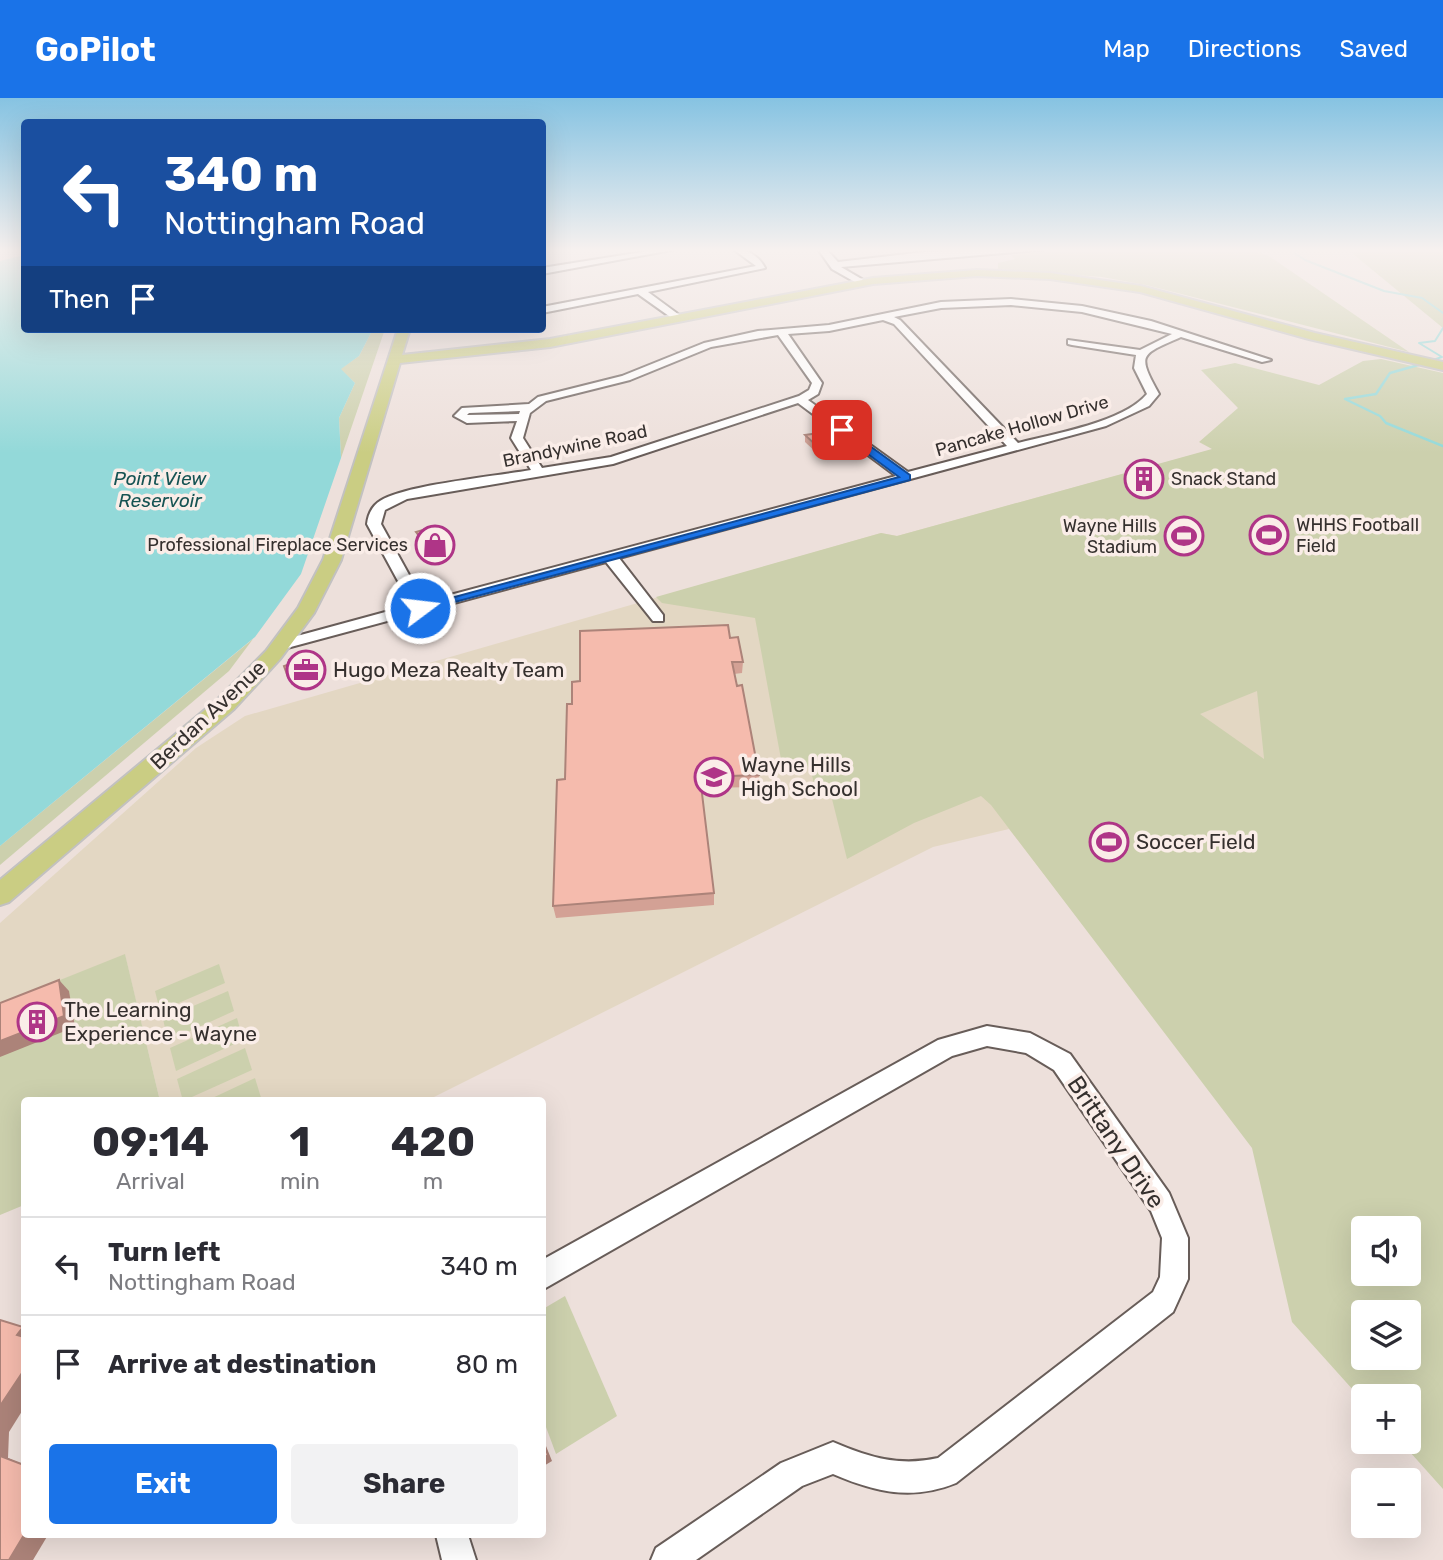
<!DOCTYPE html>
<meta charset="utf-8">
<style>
body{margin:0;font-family:Rubik,sans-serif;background:#f2f2f3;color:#2b2b33;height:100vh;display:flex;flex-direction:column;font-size:26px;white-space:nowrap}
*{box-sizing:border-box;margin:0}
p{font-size:23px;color:#7c7c81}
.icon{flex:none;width:38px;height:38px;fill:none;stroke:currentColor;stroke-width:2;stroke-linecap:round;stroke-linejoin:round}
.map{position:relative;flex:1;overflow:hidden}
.details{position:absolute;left:21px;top:999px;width:525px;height:441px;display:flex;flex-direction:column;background:#fff;border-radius:7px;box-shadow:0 7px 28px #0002}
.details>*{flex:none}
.hud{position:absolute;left:21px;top:21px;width:525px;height:214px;border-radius:7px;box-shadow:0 7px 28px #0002;background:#1a4fa0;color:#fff;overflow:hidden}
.buttons{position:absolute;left:1351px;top:1118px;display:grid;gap:14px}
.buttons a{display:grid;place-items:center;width:70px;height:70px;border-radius:7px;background:#fff;box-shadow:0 7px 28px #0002;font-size:35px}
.pin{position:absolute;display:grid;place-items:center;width:60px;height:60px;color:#fff;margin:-30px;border-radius:14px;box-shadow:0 4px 10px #0006}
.me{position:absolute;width:77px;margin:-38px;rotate:75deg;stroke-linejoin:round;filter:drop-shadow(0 0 5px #0008)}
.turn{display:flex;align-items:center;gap:24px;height:147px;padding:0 28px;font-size:32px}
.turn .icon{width:91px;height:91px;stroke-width:2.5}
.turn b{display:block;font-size:49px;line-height:60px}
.then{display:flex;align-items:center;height:66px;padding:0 28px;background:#0003;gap:14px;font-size:26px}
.eta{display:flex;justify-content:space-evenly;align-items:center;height:119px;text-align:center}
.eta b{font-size:42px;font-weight:700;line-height:49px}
.primary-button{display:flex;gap:14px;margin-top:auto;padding:14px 28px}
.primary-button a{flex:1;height:80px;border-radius:7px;background:#1a73e8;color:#fff;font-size:28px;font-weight:700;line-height:80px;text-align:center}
.primary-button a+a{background:#f2f2f3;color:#2b2b33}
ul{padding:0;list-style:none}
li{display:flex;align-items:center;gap:21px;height:98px;padding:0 28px;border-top:2px solid #e1e1e2}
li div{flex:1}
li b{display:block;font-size:26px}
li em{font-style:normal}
header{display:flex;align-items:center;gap:42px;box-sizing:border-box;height:98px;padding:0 35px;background:#1a73e8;color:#fff}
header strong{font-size:33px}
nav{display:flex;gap:38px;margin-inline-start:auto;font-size:24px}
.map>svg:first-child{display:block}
.education{fill:#e3d7c3}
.green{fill:#ccd0ad;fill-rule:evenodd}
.water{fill:#93d9d9}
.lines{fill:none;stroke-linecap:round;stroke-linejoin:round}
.stream-far1{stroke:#93d9d9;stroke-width:2}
.stream{stroke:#93d9d9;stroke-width:2.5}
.minor-casing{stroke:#685d59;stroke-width:4}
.major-casing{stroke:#c2c1c0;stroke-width:4}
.minor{fill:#fff;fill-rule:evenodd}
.major{fill:#cacd83;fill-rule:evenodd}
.wall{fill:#d3a195}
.shaded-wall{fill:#ac8379}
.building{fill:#f5bbad;stroke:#ac8379;stroke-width:2}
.route{fill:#1a73e8;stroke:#114b97;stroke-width:2}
.labels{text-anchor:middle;stroke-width:7;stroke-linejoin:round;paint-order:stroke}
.far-street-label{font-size:18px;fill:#35302e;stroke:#faede8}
.far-poi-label{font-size:18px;fill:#35302e;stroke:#faede8;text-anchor:start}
.far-water-label{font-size:19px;font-style:italic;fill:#165353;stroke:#faede8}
.poi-label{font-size:21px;fill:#35302e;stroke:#faede8;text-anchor:start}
.street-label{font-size:21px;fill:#35302e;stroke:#faede8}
.near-street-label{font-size:24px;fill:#35302e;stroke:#faede8}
</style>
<header>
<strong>GoPilot</strong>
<nav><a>Map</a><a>Directions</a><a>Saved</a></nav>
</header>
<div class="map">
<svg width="1443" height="1462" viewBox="0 0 1443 1462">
<rect width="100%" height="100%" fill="#ede0db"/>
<!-- education -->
<polygon class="education" points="1269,336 1264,662 1095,842 1009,731 933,749 426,1003 160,1003 125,857 0,906 0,825 196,650 245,618 881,435 897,438"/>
<!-- green -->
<g class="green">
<polygon points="1069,151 1247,151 1269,158 1409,254 1146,187 1102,179 998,171 998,165 1015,161 1011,157"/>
<polygon points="1347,151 1443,151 1443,230"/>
<polygon points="373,231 385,231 341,360 339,320 355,285 340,271 359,258"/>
<path d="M1381,261l62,14v1116l-42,-47h8v-46h-46v5l-71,-79 -40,-174 -261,-343 -10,-9 -67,27 -67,36 -16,-64 -14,1 -7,-29 -27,3 -28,-152 -93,-15 -6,-6 225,-64 16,3 315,-87 -13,-7 39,-34 -37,-38 34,-7 84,22 44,-24zM1257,593l7,67v1l-64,-45zM1409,1130v46h-46v-46zM1363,1214h46v46h-46z"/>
<polygon points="253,541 229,573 0,767 0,748"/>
<polygon points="125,856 160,1003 24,1003 24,1107 0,1117 0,906"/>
<polygon points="219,866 225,885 160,913 155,893"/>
<polygon points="228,893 234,913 168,943 163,921"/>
<polygon points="237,920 243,942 176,973 170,950"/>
<polygon points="245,950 252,972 183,1003 177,981"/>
<polygon points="255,980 262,1003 206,1003"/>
<polygon points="565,1198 617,1318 556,1356 543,1321 543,1211"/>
</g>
<!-- water -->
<polygon class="water" points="24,157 24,231 373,231 359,258 341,271 355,285 339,320 341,360 301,476 255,539 0,748 0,163"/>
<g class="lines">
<!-- stream-far1 -->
<g class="stream-far1">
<polyline points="1297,151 1294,155 1305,162 1384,193 1422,200 1443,215"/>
<polyline points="1430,263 1442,259 1419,245 1435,243 1443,230"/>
</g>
<!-- stream -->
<polyline class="stream" points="1422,266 1390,275 1376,296 1345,301 1380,318 1386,325 1443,348"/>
<defs>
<g id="minor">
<polygon points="661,151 677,151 542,176 542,170"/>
<path d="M733,151c13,-1 26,7 32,19l-117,24 34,25v4h-6l-38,-27 -96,19v-6l214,-41z"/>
<polygon points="818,151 826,151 838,164 924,154 1050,151 841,169 865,183 862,188 832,171"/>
<path d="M1011,201l71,7 69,15 120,39 -9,2 -81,-25c-40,18 -45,16 -22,57l-10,12 -43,20 -487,132 44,57v6h-10l-47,-59 -319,86h-12l-2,-3 2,-3 136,-37 -44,-81c1,-9 5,-18 13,-23 24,-16 117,-25 151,-31l-20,-32 6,-17 -50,2 -13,-7 8,-8 67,-4 9,-7 84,-21 82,-33 54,-12 71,-6 112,-23zM1011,207l71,7 90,22 -32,16 -72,-10v4l4,1 64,10 -2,13 13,26c-23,28 -94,40 -129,49l-118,-123 -6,-3 47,-9zM883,222l11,4 113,122 -99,26 -100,-72 10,-6 4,-11 -34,-49 41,-3zM778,237l34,48 -3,7 -10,6 -188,61 -69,11 -19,-30 7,-25 16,-12 84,-21 81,-33zM798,305l98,73 -472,126 -43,-78 4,-14 22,-11 206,-35zM520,313l-1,3 -52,1 2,-2z"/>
<path d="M987,928l43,7 40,21 99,139 19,45v41l-15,33 -217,171c-44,18 -81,9 -123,-9l-31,12 -106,74h-45l5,-12 125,-85 52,-21c35,15 66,25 105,16l215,-166 7,-15 2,-39 -11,-27 -97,-141 -28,-17 -39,-7 -35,10 -410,234v-30l396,-220z"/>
<polygon points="436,1437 468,1437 476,1462 442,1462"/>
</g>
<polygon id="major" points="977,172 1050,175 1141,188 1315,235 1443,264 1443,272 1309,241 1140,194 1050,181 977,178 873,186 550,249 400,265 341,462 314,515 280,561 234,611 9,804 0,807 0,782 218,601 266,553 298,510 323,462 398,231 410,231 402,257 550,241 873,180"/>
</defs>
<!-- minor casing -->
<use href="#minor" class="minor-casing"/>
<!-- major casing -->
<use href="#major" class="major-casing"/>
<!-- minor -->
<use href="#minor" class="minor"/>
<!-- major -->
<use href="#major" class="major"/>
</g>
<!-- wall -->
<g class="wall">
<polygon points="805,337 833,354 819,357 805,344"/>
<polygon points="416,434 436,435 452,452 432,458 418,441"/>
<polygon points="730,540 743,564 742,575 734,576 759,677 758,689 701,690 714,795 714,807 556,820 553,808 572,606 580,583"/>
</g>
<!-- shaded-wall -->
<g class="shaded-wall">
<polygon points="833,347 833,354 819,357 819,350"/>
<polygon points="450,445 452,452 432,458 430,450"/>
<polygon points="310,573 313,581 292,587 288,579"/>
<polygon points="59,882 69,893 75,929 0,959 0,943"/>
<polygon points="23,1229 24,1230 24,1241 17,1237"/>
<polygon points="24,1272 24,1310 9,1334 8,1360 24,1367 0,1358 0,1308"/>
<polygon points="542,1338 552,1363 542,1369"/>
<polygon points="24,1437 48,1437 33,1462 9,1462"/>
</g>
<!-- building -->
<g class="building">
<polygon points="819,335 833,347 819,350 805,337"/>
<polygon points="433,429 436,435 443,433 450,445 430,450 416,434"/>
<polygon points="728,527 730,540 738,539 743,564 732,564 737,588 742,587 759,677 700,679 714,795 553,808 557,682 565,681 567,606 572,606 572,584 580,583 580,533"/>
<polygon points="305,558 310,573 288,579 284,568 290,566 289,562"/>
<polygon points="59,882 64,918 0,943 0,905"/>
<polygon points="0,1222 23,1229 17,1237 24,1239 24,1272 0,1308"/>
<polygon points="542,1342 548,1357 542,1361"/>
<polygon points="0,1358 24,1367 24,1437 9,1462 0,1462"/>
</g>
<!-- sky -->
<linearGradient id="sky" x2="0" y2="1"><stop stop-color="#86c3e2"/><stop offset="0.43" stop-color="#f7f1ef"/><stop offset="1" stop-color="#f7f1ef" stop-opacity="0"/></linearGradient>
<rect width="1443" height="355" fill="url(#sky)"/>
<!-- route -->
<polygon class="route" points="838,330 845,330 910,377 910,382 425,512 414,510 899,379 838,334"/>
<!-- icons -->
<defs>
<symbol id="building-ring" viewBox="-11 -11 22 22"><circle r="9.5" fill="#faede8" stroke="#af3587" stroke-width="1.5"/><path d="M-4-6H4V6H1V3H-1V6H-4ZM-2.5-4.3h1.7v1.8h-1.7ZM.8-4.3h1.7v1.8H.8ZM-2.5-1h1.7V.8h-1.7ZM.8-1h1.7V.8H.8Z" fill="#af3587"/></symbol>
<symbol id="stadium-ring" viewBox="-11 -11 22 22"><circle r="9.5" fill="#faede8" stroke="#af3587" stroke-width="1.5"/><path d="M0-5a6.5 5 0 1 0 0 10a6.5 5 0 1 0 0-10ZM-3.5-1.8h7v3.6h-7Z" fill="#af3587"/></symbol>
<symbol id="shop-ring" viewBox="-11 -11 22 22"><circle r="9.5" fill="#faede8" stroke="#af3587" stroke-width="1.5"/><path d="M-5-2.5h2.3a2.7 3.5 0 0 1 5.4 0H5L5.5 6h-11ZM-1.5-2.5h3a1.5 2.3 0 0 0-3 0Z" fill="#af3587"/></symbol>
<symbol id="office-ring" viewBox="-11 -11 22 22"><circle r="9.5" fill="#faede8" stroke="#af3587" stroke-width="1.5"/><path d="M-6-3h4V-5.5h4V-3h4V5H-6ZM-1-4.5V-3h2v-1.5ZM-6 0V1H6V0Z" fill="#af3587"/></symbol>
<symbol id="school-ring" viewBox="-11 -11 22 22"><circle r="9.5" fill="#faede8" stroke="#af3587" stroke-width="1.5"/><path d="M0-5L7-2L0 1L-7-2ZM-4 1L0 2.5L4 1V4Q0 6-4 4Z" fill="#af3587"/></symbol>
</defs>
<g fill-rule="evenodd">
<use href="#building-ring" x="1122" y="359" width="44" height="44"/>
<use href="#stadium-ring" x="1247" y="415" width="44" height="44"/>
<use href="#stadium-ring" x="1162" y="416" width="44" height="44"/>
<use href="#shop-ring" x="413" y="425" width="44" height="44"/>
<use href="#office-ring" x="284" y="550" width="44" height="44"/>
<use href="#school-ring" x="692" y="657" width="44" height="44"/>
<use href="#stadium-ring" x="1087" y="722" width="44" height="44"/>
<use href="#building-ring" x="15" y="902" width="44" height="44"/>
</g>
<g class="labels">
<!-- far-street labels -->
<g class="far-street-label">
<text transform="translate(1022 328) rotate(-16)" y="6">Pancake Hollow Drive</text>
<text transform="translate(575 348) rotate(-12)" y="6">Brandywine Road</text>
</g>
<!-- far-poi labels -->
<g class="far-poi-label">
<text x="1171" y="387">Snack Stand</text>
<text x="1296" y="433">WHHS Football<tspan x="1296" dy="21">Field</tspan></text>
<text x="1157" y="434" text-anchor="end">Wayne Hills<tspan x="1157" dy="21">Stadium</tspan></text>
<text x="408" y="453" text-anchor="end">Professional Fireplace Services</text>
</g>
<!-- far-water labels -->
<g class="far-water-label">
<text x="160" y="387">Point View<tspan x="160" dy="22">Reservoir</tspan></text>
</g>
<!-- poi labels -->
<g class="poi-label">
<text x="333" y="579">Hugo Meza Realty Team</text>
<text x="741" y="674">Wayne Hills<tspan x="741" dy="24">High School</tspan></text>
<text x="1136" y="751">Soccer Field</text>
<text x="64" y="919">The Learning<tspan x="64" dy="24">Experience - Wayne</tspan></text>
</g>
<!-- street labels -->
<g class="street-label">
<text transform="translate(208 617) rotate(-43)" y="7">Berdan Avenue</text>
</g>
<!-- near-street labels -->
<g class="near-street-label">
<text transform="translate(1116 1044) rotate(56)" y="8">Brittany Drive</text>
</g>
</g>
</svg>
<div class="buttons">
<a><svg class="icon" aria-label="sound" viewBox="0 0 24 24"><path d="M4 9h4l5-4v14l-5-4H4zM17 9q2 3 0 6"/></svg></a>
<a><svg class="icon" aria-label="layers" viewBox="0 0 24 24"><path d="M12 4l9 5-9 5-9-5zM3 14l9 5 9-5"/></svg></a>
<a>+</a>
<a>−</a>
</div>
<div class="pin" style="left:842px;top:332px;background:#d93025"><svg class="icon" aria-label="arrive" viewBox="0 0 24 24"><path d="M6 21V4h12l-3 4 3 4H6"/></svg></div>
<svg class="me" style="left:420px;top:510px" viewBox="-20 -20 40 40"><circle r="17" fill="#1a73e8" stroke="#fff" stroke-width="3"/><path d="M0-11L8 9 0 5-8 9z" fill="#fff"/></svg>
<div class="hud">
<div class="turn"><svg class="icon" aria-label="left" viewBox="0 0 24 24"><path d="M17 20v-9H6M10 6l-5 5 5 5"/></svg><div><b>340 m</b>Nottingham Road</div></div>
<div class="then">Then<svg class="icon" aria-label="arrive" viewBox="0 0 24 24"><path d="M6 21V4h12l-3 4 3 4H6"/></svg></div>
</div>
<section class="details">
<div class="eta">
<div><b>09:14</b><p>Arrival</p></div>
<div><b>1</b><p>min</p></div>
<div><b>420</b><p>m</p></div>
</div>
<ul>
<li><svg class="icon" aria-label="left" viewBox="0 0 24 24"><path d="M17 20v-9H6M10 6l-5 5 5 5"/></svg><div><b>Turn left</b><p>Nottingham Road</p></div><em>340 m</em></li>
<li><svg class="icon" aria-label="arrive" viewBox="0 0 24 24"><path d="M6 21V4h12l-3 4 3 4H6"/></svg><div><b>Arrive at destination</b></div><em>80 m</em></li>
</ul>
<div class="primary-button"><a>Exit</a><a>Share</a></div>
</section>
</div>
